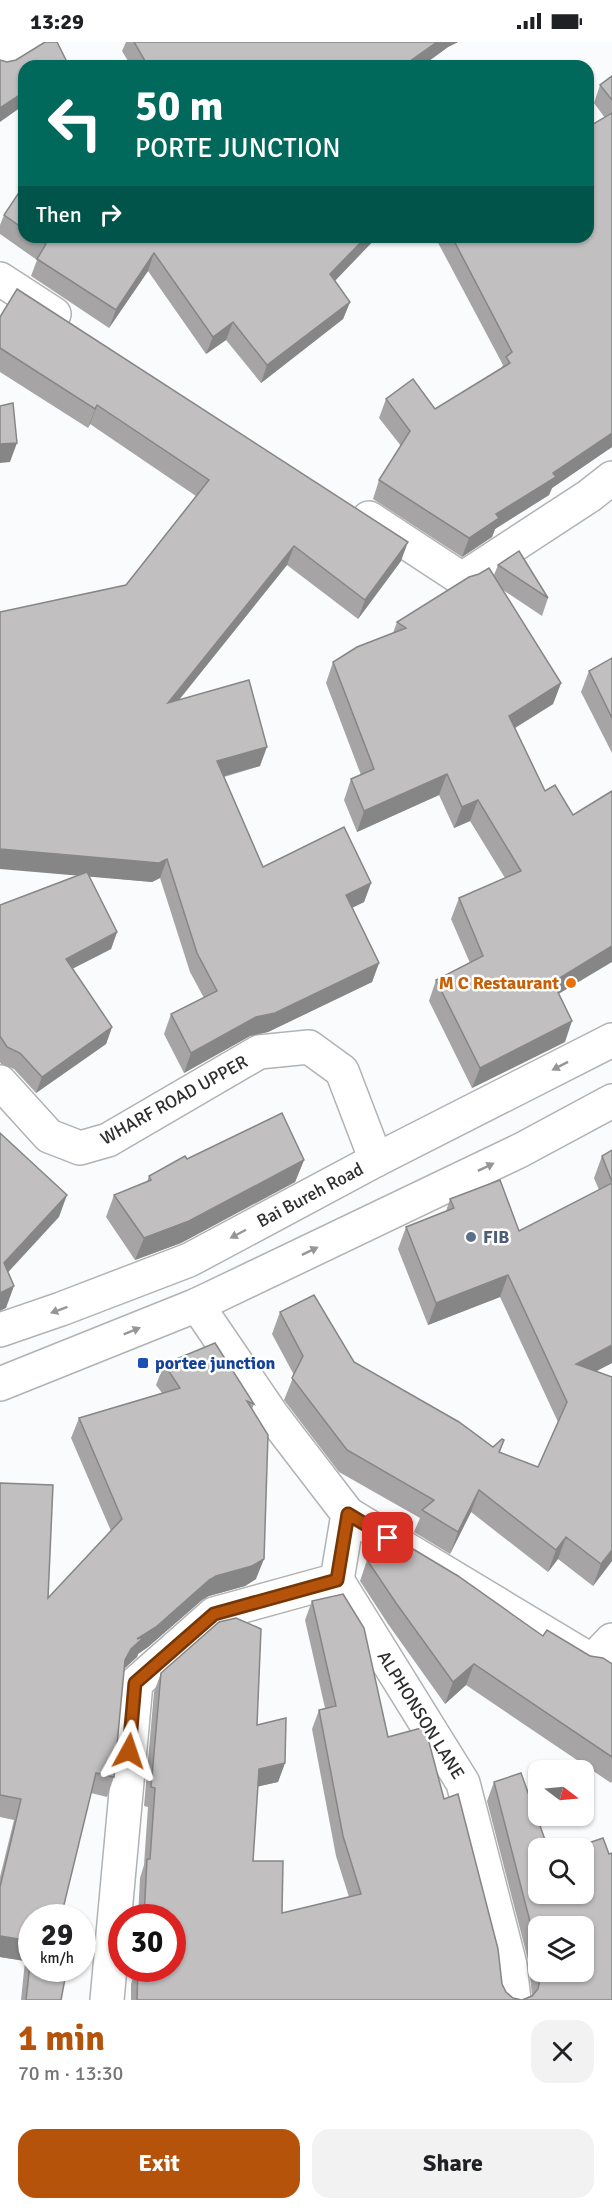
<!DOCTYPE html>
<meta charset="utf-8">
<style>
body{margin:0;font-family:Signika,sans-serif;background:#f2f2f2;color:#202124;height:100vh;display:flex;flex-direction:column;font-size:22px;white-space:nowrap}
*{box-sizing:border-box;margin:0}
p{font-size:20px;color:#757577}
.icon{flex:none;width:33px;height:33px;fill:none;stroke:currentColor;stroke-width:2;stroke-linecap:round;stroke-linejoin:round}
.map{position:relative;height:1958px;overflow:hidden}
.sheet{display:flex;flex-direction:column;background:#fff;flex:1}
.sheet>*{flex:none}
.banner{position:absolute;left:18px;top:18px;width:576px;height:183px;border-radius:18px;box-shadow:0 2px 4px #0004;background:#00695c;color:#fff;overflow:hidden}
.needle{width:39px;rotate:106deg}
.tools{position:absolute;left:528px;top:1718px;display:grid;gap:12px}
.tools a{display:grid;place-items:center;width:66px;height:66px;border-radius:12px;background:#fff;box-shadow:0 2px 4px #0004;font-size:30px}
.speed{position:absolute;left:18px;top:1862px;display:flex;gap:12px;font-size:30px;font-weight:700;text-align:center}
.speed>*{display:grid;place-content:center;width:78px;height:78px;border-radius:50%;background:#fff;box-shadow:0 2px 4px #0004;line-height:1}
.speed small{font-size:15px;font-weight:400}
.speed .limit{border:9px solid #d22;background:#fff;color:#111}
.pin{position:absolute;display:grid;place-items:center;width:51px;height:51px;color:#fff;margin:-26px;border-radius:12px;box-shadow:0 3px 9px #0006}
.me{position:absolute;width:66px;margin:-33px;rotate:5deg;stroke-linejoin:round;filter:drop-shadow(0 0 4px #0008)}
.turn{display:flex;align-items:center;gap:21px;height:126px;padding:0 18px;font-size:27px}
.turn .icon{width:78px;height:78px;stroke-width:2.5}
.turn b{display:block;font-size:42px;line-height:51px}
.then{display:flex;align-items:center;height:57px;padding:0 18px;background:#0003;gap:12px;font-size:22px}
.round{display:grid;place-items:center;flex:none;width:63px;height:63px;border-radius:18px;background:#f2f2f2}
.overview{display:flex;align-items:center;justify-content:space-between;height:102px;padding:0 18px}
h1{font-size:36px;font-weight:700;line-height:45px;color:#b45309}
.primary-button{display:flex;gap:12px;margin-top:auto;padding:12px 18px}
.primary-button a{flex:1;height:69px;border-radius:18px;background:#b45309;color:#fff;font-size:24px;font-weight:700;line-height:69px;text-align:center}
.primary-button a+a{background:#f2f2f2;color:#202124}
.status{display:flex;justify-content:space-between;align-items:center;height:42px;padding:0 30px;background:#fff;direction:ltr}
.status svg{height:16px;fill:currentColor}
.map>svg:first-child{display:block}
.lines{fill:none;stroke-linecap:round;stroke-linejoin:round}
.minor-casing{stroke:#b1b2b4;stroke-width:36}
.highway-casing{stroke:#b1b2b4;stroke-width:36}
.minor{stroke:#fff;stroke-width:33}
.highway{stroke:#fff;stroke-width:33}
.wall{fill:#a6a4a5}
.shaded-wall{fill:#878686}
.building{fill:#c1bfc0;stroke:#878686;stroke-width:1.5}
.oneway{fill:#969696}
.route-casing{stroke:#753606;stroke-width:15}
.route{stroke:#b45309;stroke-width:10}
.food-dot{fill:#e8710a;stroke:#fff;stroke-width:2}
.service-dot{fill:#5c6f8a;stroke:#fff;stroke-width:2}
.transit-dot{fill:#1a4fb4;stroke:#fff;stroke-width:2}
.labels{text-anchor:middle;stroke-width:5;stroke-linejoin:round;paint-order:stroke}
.food-label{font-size:18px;font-weight:bold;fill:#c56008;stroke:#fff;text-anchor:end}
.street-label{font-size:18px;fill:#2d2e2e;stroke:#fff}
.service-label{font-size:18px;font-weight:bold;fill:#4e5e75;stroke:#fff;text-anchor:start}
.transit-label{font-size:18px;font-weight:bold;fill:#164399;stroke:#fff;text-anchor:start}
</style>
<div class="status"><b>13:29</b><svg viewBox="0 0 49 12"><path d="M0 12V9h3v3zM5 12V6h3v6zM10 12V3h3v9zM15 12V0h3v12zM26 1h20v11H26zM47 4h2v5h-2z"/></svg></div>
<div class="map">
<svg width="612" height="1958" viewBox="0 0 612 1958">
<rect width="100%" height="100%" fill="#fafbfd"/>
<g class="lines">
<defs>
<g id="minor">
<polyline points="0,19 34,0"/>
<polyline points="0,237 54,272"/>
<polyline points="369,476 462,537 589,454 612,436"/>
<polyline points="0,1040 49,1094 80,1106 108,1098 259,1010 309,1005 342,1029 376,1118"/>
<polyline points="197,1263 272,1373 348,1472 337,1538"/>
<polyline points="348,1472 592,1619 612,1598"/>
<polyline points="337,1538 463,1741 510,1923 514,1958"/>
<polyline points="107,1958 136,1641 214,1572 337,1538"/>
</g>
<g id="highway">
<polyline points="0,1288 61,1267 189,1218 376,1118 612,998"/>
<polyline points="0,1342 197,1263 521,1108 612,1059"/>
</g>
</defs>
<!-- minor casing -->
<use href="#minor" class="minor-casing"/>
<!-- highway casing -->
<use href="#highway" class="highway-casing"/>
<!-- minor -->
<use href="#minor" class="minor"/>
<!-- highway -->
<use href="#highway" class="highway"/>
</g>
<!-- wall -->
<g class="wall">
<polygon points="126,0 458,0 448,5 422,24 131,24 122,9"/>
<polygon points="612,34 612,405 552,446 549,453 495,487 492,495 462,515 373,457 379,438 401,404 379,376 386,357 435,367 501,327 503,323 435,195 588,195 605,76 594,61 600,43"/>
<polygon points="24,143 24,195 377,195 335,239 350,260 343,277 261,341 226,298 206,312 148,229 109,286 31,234 37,218 0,192 0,183 4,173"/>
<polygon points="0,275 401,519 358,577 287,523 179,658 260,724 224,735 263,825 371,841 364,860 352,866 379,921 372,940 268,990 250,994 184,1031 164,992 171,972 204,956 190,930 160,836 152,840 89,834 117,890 111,907 72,927 112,985 106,1002 36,1051 14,1027 1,1022 0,1020 0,863 78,833 126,543 196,454 90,382 88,386 0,330"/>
<polygon points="498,523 548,556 542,574 503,548 561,641 553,662 515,686 559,952 565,1000 472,1046 429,959 436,938 470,921 451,877 459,856 505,836 470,779 454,786 439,753 357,790 344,758 351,737 361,733 326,641 333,620 393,591 397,580 494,533"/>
<polygon points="612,616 612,711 581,650 589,629"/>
<polygon points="612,1108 612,1321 596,1329 612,1335 612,1519 593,1544 558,1517 548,1530 471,1470 450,1512 414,1490 420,1476 339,1430 284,1358 294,1333 272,1292 280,1270 354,1320 493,1405 504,1398 500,1410 538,1425 558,1380 500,1255 428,1283 398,1207 406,1185 446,1169 450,1157 519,1189 599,1148 594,1136 602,1114"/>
<polygon points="187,1117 304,1118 295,1140 181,1201 135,1218 106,1175 114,1153 147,1140 149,1134"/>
<polygon points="164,1322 254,1362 252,1367 256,1537 245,1544 209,1554 202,1558 148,1605 138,1612 137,1615 124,1626 114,1735 107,1755 91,1751 32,1875 61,1958 21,1958 25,1919 0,1915 0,1835 14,1778 0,1775 0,1441 48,1556 111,1489 71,1396 79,1376 162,1351 156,1343"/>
<polygon points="367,1518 543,1594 612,1622 612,1739 611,1741 466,1643 445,1662 388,1582 360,1539"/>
<polygon points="312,1559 388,1695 444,1757 502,1942 506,1950 513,1956 522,1958 532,1953 528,1918 487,1759 494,1740 538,1851 609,1812 612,1958 131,1958 131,1942 136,1926 172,1926 172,1875 138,1875 140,1836 144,1823 148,1765 144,1764 154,1650 161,1631 257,1683 285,1721 278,1740 258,1744 253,1819 282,1871 349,1855 336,1814 312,1687 319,1668 325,1666 305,1578"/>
</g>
<!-- shaded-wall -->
<g class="shaded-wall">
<polygon points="437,0 458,0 448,5 422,24 403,24"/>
<polygon points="24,50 24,63 0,80 0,66"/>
<polygon points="366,195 377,195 324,250 330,232"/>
<polygon points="154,211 148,229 109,286 116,268"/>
<polygon points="350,260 343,277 261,341 267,323"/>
<polygon points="233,280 226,298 206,312 213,295"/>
<polygon points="97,363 90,382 88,386 95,367"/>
<polygon points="612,391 612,405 552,446 549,453 495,487 492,495 462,515 469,496 496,472 553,431"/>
<polygon points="17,401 10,420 0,421 0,402"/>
<polygon points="408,500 401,519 358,577 365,558"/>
<polygon points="294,504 287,523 161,680 168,661"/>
<polygon points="561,641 553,662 502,694 509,674"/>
<polygon points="267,705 260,724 210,738 217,719"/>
<polygon points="447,732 439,753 357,790 364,769"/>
<polygon points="478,758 470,779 454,786 462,765"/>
<polygon points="0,807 167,817 160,836 152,840 0,827"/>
<polygon points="371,841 364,860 339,872 346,853"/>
<polygon points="117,890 111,907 60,933 66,917"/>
<polygon points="612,904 612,920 545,960 553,940"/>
<polygon points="379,921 372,940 268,990 250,994 184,1031 191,1011 256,975"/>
<polygon points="572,979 565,1000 472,1046 480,1026"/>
<polygon points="112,985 106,1002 36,1051 42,1035"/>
<polygon points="304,1118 295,1140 181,1201 135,1218 144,1196"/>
<polygon points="67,1153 59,1175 0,1239 4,1221"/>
<polygon points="508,1233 500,1255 428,1283 436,1261"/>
<polygon points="14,1244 6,1266 0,1269 0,1251"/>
<polygon points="612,1303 612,1321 568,1344 576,1322"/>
<polygon points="479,1448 471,1470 450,1512 458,1490"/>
<polygon points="566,1495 558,1517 548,1530 556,1508"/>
<polygon points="612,1508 612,1519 593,1544 601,1522"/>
<polygon points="264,1517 256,1537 245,1544 209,1554 202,1558 148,1605 138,1612 137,1615 124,1627 125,1618 137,1597 209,1538 216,1534"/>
<polygon points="474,1622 466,1643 445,1662 453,1640"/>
<polygon points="285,1721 278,1740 252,1746 259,1727"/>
<polygon points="0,1894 32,1899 25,1919 0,1915"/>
</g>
<!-- building -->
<g class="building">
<polygon points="45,0 57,0 67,20 61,24 24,24 24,50 0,66 0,18 7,20 16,18"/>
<polygon points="134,0 437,0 403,24 148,24"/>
<polygon points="612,34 612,58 600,43"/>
<polygon points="612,71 612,391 553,431 556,435 496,472 499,476 469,496 379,438 410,389 386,357 413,337 435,367 510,321 506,315 512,310 452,195 588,195 588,85"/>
<polygon points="24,143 24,187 4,173"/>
<polygon points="36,195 366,195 330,232 350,260 267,323 233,280 213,295 154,211 116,268 37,217 46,202"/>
<polygon points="17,247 408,500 365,558 294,504 168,661 249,638 267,705 217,719 263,825 344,785 371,841 346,853 379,921 275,971 256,975 191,1011 171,972 217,949 197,911 167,817 159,821 0,807 0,570 126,543 209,438 97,363 95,367 0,306 0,275"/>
<polygon points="13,361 17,401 0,402 0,364"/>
<polygon points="519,509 548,556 498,523"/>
<polygon points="489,526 561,641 509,674 545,749 555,743 573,773 612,749 612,904 553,940 572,979 480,1026 436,938 483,914 459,856 521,829 478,758 462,765 447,732 364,769 351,737 374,727 333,620 357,605 406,586 397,580 469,535 479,532"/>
<polygon points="612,616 612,676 589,629"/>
<polygon points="87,830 117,890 66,917 112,985 42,1035 20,1011 7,1005 0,994 0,863"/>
<polygon points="282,1071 304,1118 189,1179 144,1196 114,1153 151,1138 149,1134 185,1114 187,1117"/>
<polygon points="0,1091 67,1153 4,1221 14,1244 0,1251"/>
<polygon points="612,1108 612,1140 602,1114"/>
<polygon points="500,1138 519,1189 612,1141 612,1303 576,1322 612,1335 612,1508 601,1522 566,1495 556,1508 479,1448 458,1490 422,1468 434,1458 347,1408 292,1336 303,1314 280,1270 314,1253 354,1320 459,1380 493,1405 502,1397 504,1398 499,1410 538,1425 567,1360 508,1233 436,1261 406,1185 454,1166 450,1157"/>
<polygon points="215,1301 254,1362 247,1359 268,1393 264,1517 252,1524 216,1534 209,1538 156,1585 137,1597 144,1595 131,1607 125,1618 114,1735 96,1731 61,1875 32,1875 32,1899 0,1894 0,1845 21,1757 0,1753 0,1441 53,1443 48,1556 122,1477 79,1376 180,1346 164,1322"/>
<polygon points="393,1495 458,1534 543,1594 547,1588 590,1614 603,1616 612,1622 612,1715 474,1622 453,1640 396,1561 367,1518"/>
<polygon points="343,1552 364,1586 388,1695 425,1685 444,1757 458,1752 498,1907 502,1942 506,1950 513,1956 522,1958 532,1954 538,1947 540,1937 539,1929 584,1929 584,1884 538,1884 538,1928 535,1899 494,1740 521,1731 548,1806 538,1806 538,1851 584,1851 584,1806 574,1806 603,1796 609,1812 612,1811 612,1958 137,1958 138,1926 172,1926 172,1875 144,1875 147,1817 150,1817 155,1746 151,1745 161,1631 219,1580 236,1576 261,1587 257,1683 286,1676 285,1721 259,1727 253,1819 283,1819 282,1871 361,1852 343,1794 319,1668 336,1664 312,1559"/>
<polygon points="32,1904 32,1926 67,1926 61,1958 26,1958"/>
</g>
<!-- one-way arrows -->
<defs><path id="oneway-solid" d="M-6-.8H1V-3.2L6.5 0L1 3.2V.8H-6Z" transform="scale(1.5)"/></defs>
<g class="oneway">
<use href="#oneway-solid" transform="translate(560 1024) rotate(153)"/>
<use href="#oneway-solid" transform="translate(486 1125) rotate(-26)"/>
<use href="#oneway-solid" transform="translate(238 1192) rotate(152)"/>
<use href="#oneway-solid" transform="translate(310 1209) rotate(-26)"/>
<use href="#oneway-solid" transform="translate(59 1268) rotate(160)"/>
<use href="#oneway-solid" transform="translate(132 1289) rotate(-22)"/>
</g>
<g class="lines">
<defs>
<polyline id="route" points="129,1709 135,1641 214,1572 337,1538 348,1472 388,1496"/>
</defs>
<!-- route casing -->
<use href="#route" class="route-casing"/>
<!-- route -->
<use href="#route" class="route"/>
</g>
<!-- markers -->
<circle class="food-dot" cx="571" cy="941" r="6"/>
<circle class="service-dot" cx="471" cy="1195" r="6"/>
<rect class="transit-dot" x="137" y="1315" width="12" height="12" rx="3"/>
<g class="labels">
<!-- food labels -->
<g class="food-label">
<text x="559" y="947">M C Restaurant</text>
</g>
<!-- street labels -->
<g class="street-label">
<text transform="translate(174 1058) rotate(-29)" y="6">WHARF ROAD UPPER</text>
<text transform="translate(310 1153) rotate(-28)" y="6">Bai Bureh Road</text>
<text transform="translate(421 1673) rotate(58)" y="6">ALPHONSON LANE</text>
</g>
<!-- service labels -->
<g class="service-label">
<text x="483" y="1201">FIB</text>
</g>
<!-- transit labels -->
<g class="transit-label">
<text x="155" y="1327">portee junction</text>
</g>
</g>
</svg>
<div class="tools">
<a><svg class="needle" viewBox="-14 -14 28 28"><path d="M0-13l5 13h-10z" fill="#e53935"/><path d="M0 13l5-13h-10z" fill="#757577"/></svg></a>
<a><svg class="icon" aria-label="search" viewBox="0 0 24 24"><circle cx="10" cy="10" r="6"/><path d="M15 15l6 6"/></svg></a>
<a><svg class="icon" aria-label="layers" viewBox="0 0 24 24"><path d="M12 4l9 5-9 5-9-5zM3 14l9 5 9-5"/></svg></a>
</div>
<div class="speed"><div>29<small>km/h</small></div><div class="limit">30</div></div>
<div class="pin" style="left:388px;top:1496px;background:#d93025"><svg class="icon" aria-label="arrive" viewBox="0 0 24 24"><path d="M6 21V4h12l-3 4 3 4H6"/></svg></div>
<svg class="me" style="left:129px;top:1709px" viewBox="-20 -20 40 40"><path d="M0-17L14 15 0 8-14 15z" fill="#b45309" stroke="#fff" stroke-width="4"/></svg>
<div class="banner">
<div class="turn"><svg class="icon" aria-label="left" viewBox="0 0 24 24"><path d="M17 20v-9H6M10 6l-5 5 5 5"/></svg><div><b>50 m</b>PORTE JUNCTION</div></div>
<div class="then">Then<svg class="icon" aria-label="right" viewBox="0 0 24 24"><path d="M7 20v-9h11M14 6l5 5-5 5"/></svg></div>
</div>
</div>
<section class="sheet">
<div class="overview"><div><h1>1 min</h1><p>70 m · 13:30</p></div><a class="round"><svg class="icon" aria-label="close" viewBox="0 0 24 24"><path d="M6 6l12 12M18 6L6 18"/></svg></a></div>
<div class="primary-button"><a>Exit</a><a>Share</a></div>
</section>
